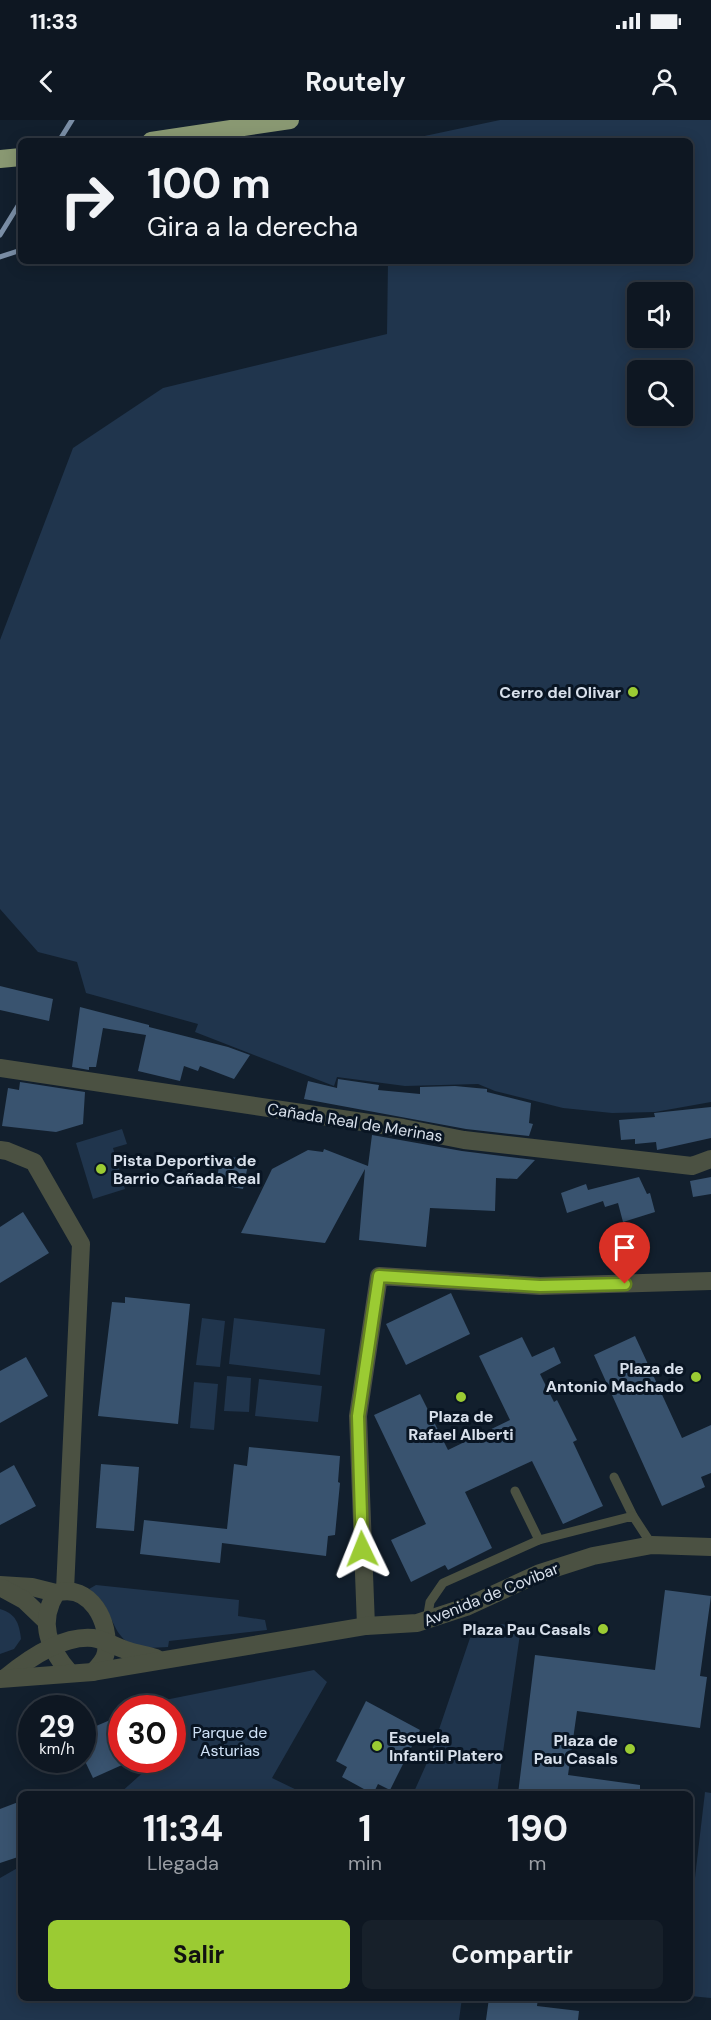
<!DOCTYPE html>
<html lang="es">
<meta charset="utf-8">
<style>
body{margin:0;font-family:"DM Sans",sans-serif;background:#17202a;color:#f1f3f6;height:100vh;display:flex;flex-direction:column;font-size:22px;white-space:nowrap}
*{box-sizing:border-box;margin:0}
p{font-size:20px;color:#9b9fa5}
.icon{flex:none;width:33px;height:33px;fill:none;stroke:currentColor;stroke-width:2;stroke-linecap:round;stroke-linejoin:round}
.map{position:relative;flex:1;overflow:hidden}
.details{position:absolute;left:18px;top:1671px;width:675px;height:210px;display:flex;flex-direction:column;background:#0e1722;border-radius:9px;box-shadow:0 3px 15px #0003,0 0 0 2px #2e3640}
.details>*{flex:none}
.guide{position:absolute;left:18px;top:18px;width:675px;height:126px;border-radius:9px;box-shadow:0 3px 15px #0003,0 0 0 2px #2e3640;background:#0e1722;color:#f1f3f6;overflow:hidden}
.buttons{position:absolute;left:627px;top:162px;display:grid;gap:12px}
.buttons a{display:grid;place-items:center;width:66px;height:66px;border-radius:9px;background:#0e1722;box-shadow:0 3px 15px #0003,0 0 0 2px #2e3640;font-size:30px}
.speed{position:absolute;left:18px;top:1575px;display:flex;gap:12px;font-size:30px;font-weight:700;text-align:center}
.speed>*{display:grid;place-content:center;width:78px;height:78px;border-radius:50%;background:#0e1722;box-shadow:0 3px 15px #0003,0 0 0 2px #2e3640;line-height:1}
.speed small{font-size:15px;font-weight:400}
.speed .limit{border:9px solid #d22;background:#fff;color:#111}
.pin{position:absolute;display:grid;place-items:center;width:51px;height:51px;color:#fff;margin:-62px -26px;border-radius:50% 50% 50% 0;rotate:-45deg;box-shadow:0 0 6px #0007}
.pin .icon{rotate:45deg}
.me{position:absolute;width:66px;margin:-33px;rotate:358deg;stroke-linejoin:round;filter:drop-shadow(0 0 4px #0008)}
.turn{display:flex;align-items:center;gap:21px;height:126px;padding:0 30px;font-size:27px}
.turn .icon{width:78px;height:78px;stroke-width:2.5}
.turn b{display:block;font-size:42px;line-height:51px}
.eta{display:flex;justify-content:space-evenly;align-items:center;height:102px;text-align:center}
.eta b{font-size:36px;font-weight:700;line-height:42px}
.button{display:flex;gap:12px;margin-top:auto;padding:12px 30px}
.button a{flex:1;height:69px;border-radius:9px;background:#9bcb33;color:#111;font-size:24px;font-weight:700;line-height:69px;text-align:center}
.button a+a{background:#17202a;color:#f1f3f6}
.status{display:flex;justify-content:space-between;align-items:center;height:42px;padding:0 30px;background:#0e1722;direction:ltr}
.status svg{height:16px;fill:currentColor}
header{display:flex;justify-content:space-between;align-items:center;height:78px;padding:0 30px;background:#0e1722;font-size:27px;font-weight:700}
.map>svg:first-child{display:block}
.green{fill:#20354d;fill-rule:evenodd}
.lines{fill:none;stroke-linecap:round;stroke-linejoin:round}
.stream{stroke:#7a8ea6;stroke-width:5}
.building{fill:#39536f}
.service{stroke:#4b5142;stroke-width:9}
.minor{stroke:#4b5142;stroke-width:18}
.tertiary{stroke:#4b5142;stroke-width:18}
.motorway{stroke:#899872;stroke-width:18}
.route-casing{stroke:#658421;stroke-width:15}
.route{stroke:#9bcb33;stroke-width:10}
.poi-dot{fill:#9bcb33;stroke:#091523;stroke-width:2}
.labels{text-anchor:middle;stroke-width:6;stroke-linejoin:round;paint-order:stroke}
.poi-label{font-size:16px;font-weight:bold;fill:#d8e0eb;stroke:#091523;text-anchor:end}
.street-label{font-size:16px;fill:#d8e0eb;stroke:#091523}
.park-label{font-size:16px;fill:#d0e2f7;stroke:#091523}
</style>
<div class="status"><b>11:33</b><svg viewBox="0 0 49 12"><path d="M0 12V9h3v3zM5 12V6h3v6zM10 12V3h3v9zM15 12V0h3v12zM26 1h20v11H26zM47 4h2v5h-2z"/></svg></div>
<header><svg class="icon" aria-label="back" viewBox="0 0 24 24"><path d="M15 5l-7 7 7 7"/></svg>Routely<svg class="icon" aria-label="person" viewBox="0 0 24 24"><circle cx="12" cy="8" r="4"/><path d="M4 21q1-7 8-7t8 7"/></svg></header>
<div class="map">
<svg width="711" height="1900" viewBox="0 0 711 1900">
<rect width="100%" height="100%" fill="#121f2d"/>
<!-- green -->
<g class="green">
<path d="M500,0h211v982l-56,10 -43,1 -49,-5 -68,-17 -17,-7 -73,2 -68,-9 -3,9 -139,-54 3,-8 -112,-31 -9,-31 -39,-10 -38,-43v-269l73,-192 90,-60 224,-54 1,-73h302v-120h-289zM638,172h44v46h-44zM638,250h44v46h-44z"/>
<polygon points="122,1009 127,1024 113,1028 125,1069 93,1079 76,1023"/>
<polygon points="202,1198 225,1201 220,1247 196,1245"/>
<polygon points="234,1198 325,1209 320,1255 229,1244"/>
<polygon points="227,1256 251,1258 249,1292 224,1291"/>
<polygon points="259,1259 322,1266 318,1302 255,1296"/>
<polygon points="194,1262 218,1264 214,1310 190,1308"/>
<path d="M96,1465l143,15 -1,16 27,4 2,10 -98,11 -1,6c-9,0 -20,2 -28,0 -23,-5 -25,-23 -35,-41 -4,-7 -10,-12 -16,-17z"/>
<path d="M0,1489c16,5 19,14 21,30l-7,10 -14,5z"/>
<polygon points="501,1504 521,1507 497,1674 413,1674 430,1636 470,1518"/>
<polygon points="314,1550 327,1562 272,1658 305,1674 119,1674 157,1640 172,1640 172,1588 152,1588 150,1583"/>
<polygon points="705,1672 711,1673 711,1878 690,1876 690,1800"/>
<polygon points="21,1746 21,1878 462,1878 459,1900 0,1900 0,1758"/>
</g>
<g class="lines">
<!-- stream -->
<g class="stream">
<polyline points="59,21 72,0"/>
<polyline points="0,115 21,81"/>
<polyline points="0,137 21,130"/>
</g>
</g>
<!-- building -->
<g class="building">
<polygon points="0,866 53,879 49,901 0,890"/>
<polygon points="80,887 149,905 149,907 228,927 250,935 234,959 200,946 198,951 184,946 180,961 138,951 146,915 103,908 96,947 89,947 89,950 72,947"/>
<polygon points="338,959 379,965 378,970 420,974 420,967 455,966 487,969 487,972 531,983 529,1003 533,1004 529,1016 466,1009 304,979 308,961 337,968"/>
<polygon points="20,962 85,972 83,1004 56,1012 2,1006 8,968 19,970"/>
<polygon points="711,987 711,1018 657,1030 656,1022 635,1024 635,1019 621,1020 619,1000 655,997 654,993"/>
<polygon points="372,1015 462,1031 535,1040 517,1059 496,1058 495,1091 430,1088 426,1127 359,1120 365,1049 325,1123 241,1113 272,1049 308,1030 323,1032 324,1029 368,1046"/>
<polygon points="221,1035 249,1040 243,1069 216,1064"/>
<polygon points="639,1057 647,1074 650,1073 655,1092 623,1102 618,1083 605,1087 603,1081 567,1093 561,1073 586,1064 588,1070"/>
<polygon points="711,1057 711,1074 693,1077 690,1061"/>
<polygon points="23,1092 49,1133 0,1163 0,1107"/>
<polygon points="636,1105 641,1123 625,1128 620,1110"/>
<polygon points="451,1173 470,1214 406,1245 386,1204"/>
<polygon points="125,1177 190,1184 178,1304 98,1296 112,1182 125,1183"/>
<polygon points="635,1216 682,1318 711,1305 711,1353 701,1357 705,1367 662,1386 594,1235"/>
<polygon points="522,1217 532,1237 554,1227 561,1243 540,1254 554,1282 557,1280 577,1320 573,1322 603,1386 563,1404 532,1341 465,1372 492,1428 448,1450 445,1445 411,1462 391,1420 426,1404 374,1295 420,1274 448,1330 510,1300 479,1236"/>
<polygon points="26,1237 48,1276 0,1303 0,1251"/>
<polygon points="249,1327 340,1336 338,1362 340,1363 335,1415 328,1416 326,1436 222,1423 220,1443 140,1434 144,1400 227,1409 234,1344 247,1346"/>
<polygon points="101,1344 139,1347 134,1411 96,1408"/>
<polygon points="14,1345 36,1386 0,1405 0,1353"/>
<polygon points="665,1470 711,1476 700,1556 707,1557 700,1608 577,1591 568,1655 640,1665 640,1674 518,1674 535,1535 655,1550"/>
<polygon points="366,1581 420,1610 390,1670 378,1664 373,1674 342,1657 347,1647 336,1641"/>
<polygon points="122,1595 122,1645 93,1658 82,1635 82,1612"/>
<polygon points="21,1681 21,1736 0,1743 0,1689"/>
<polygon points="489,1878 538,1878 537,1886 579,1891 578,1900 486,1900"/>
</g>
<g class="lines">
<!-- service -->
<g class="service">
<polyline points="614,1357 633,1396"/>
<polyline points="515,1371 539,1420"/>
<polyline points="427,1500 430,1482 443,1463 539,1420 633,1396 652,1425"/>
</g>
<!-- minor -->
<g class="minor">
<polyline points="0,948 403,1008 464,1020 692,1046 711,1039"/>
<polyline points="0,1030 7,1031 34,1042 81,1124 65,1470"/>
<polyline points="0,1465 32,1467 56,1473"/>
<polyline points="2,1468 24,1480 46,1501"/>
<polyline points="366,1506 358,1296 379,1156 540,1166 711,1161"/>
<path d="M70,1553c-22,-25 -32,-51 -14,-80 34,-11 55,30 50,59 -1,8 -7,14 -13,20"/>
</g>
<!-- tertiary -->
<g class="tertiary">
<path d="M5,1558c23,-19 58,-43 88,-40 13,2 24,10 36,13 9,3 18,4 27,7"/>
<polyline points="0,1559 93,1552 366,1506 417,1503 466,1487 540,1453 593,1436 652,1425 711,1427"/>
</g>
<!-- motorway -->
<g class="motorway">
<polyline points="151,21 290,0"/>
<polyline points="0,39 21,37"/>
</g>
</g>
<g class="lines">
<defs>
<polyline id="route" points="362,1429 358,1296 379,1156 540,1166 625,1164"/>
</defs>
<!-- route casing -->
<use href="#route" class="route-casing"/>
<!-- route -->
<use href="#route" class="route"/>
</g>
<!-- markers -->
<g class="poi-dot">
<circle cx="633" cy="572" r="6"/>
<circle cx="101" cy="1049" r="6"/>
<circle cx="696" cy="1257" r="6"/>
<circle cx="461" cy="1277" r="6"/>
<circle cx="603" cy="1509" r="6"/>
<circle cx="377" cy="1626" r="6"/>
<circle cx="630" cy="1629" r="6"/>
</g>
<g class="labels">
<!-- poi labels -->
<g class="poi-label">
<text x="621" y="578">Cerro del Olivar</text>
<text x="113" y="1046" text-anchor="start">Pista Deportiva de<tspan x="113" dy="18">Barrio Cañada Real</tspan></text>
<text x="684" y="1254">Plaza de<tspan x="684" dy="18">Antonio Machado</tspan></text>
<text x="461" y="1302" text-anchor="middle">Plaza de<tspan x="461" dy="18">Rafael Alberti</tspan></text>
<text x="591" y="1515">Plaza Pau Casals</text>
<text x="389" y="1623" text-anchor="start">Escuela<tspan x="389" dy="18">Infantil Platero</tspan></text>
<text x="618" y="1626">Plaza de<tspan x="618" dy="18">Pau Casals</tspan></text>
</g>
<!-- street labels -->
<g class="street-label">
<text transform="translate(355 1002) rotate(9)" y="6">Cañada Real de Merinas</text>
<text transform="translate(491 1474) rotate(-22)" y="6">Avenida de Covibar</text>
</g>
<!-- park labels -->
<g class="park-label">
<text x="230" y="1618">Parque de<tspan x="230" dy="18">Asturias</tspan></text>
</g>
</g>
</svg>
<div class="buttons">
<a><svg class="icon" aria-label="sound" viewBox="0 0 24 24"><path d="M4 9h4l5-4v14l-5-4H4zM17 9q2 3 0 6"/></svg></a>
<a><svg class="icon" aria-label="search" viewBox="0 0 24 24"><circle cx="10" cy="10" r="6"/><path d="M15 15l6 6"/></svg></a>
</div>
<div class="speed"><div>29<small>km/h</small></div><div class="limit">30</div></div>
<div class="pin" style="left:625px;top:1164px;background:#d93025"><svg class="icon" aria-label="arrive" viewBox="0 0 24 24"><path d="M6 21V4h12l-3 4 3 4H6"/></svg></div>
<svg class="me" style="left:362px;top:1429px" viewBox="-20 -20 40 40"><path d="M0-17L14 15 0 8-14 15z" fill="#9bcb33" stroke="#fff" stroke-width="4"/></svg>
<div class="guide">
<div class="turn"><svg class="icon" aria-label="right" viewBox="0 0 24 24"><path d="M7 20v-9h11M14 6l5 5-5 5"/></svg><div><b>100 m</b>Gira a la derecha</div></div>
</div>
<section class="details">
<div class="eta">
<div><b>11:34</b><p>Llegada</p></div>
<div><b>1</b><p>min</p></div>
<div><b>190</b><p>m</p></div>
</div>
<div class="button"><a>Salir</a><a>Compartir</a></div>
</section>
</div>
